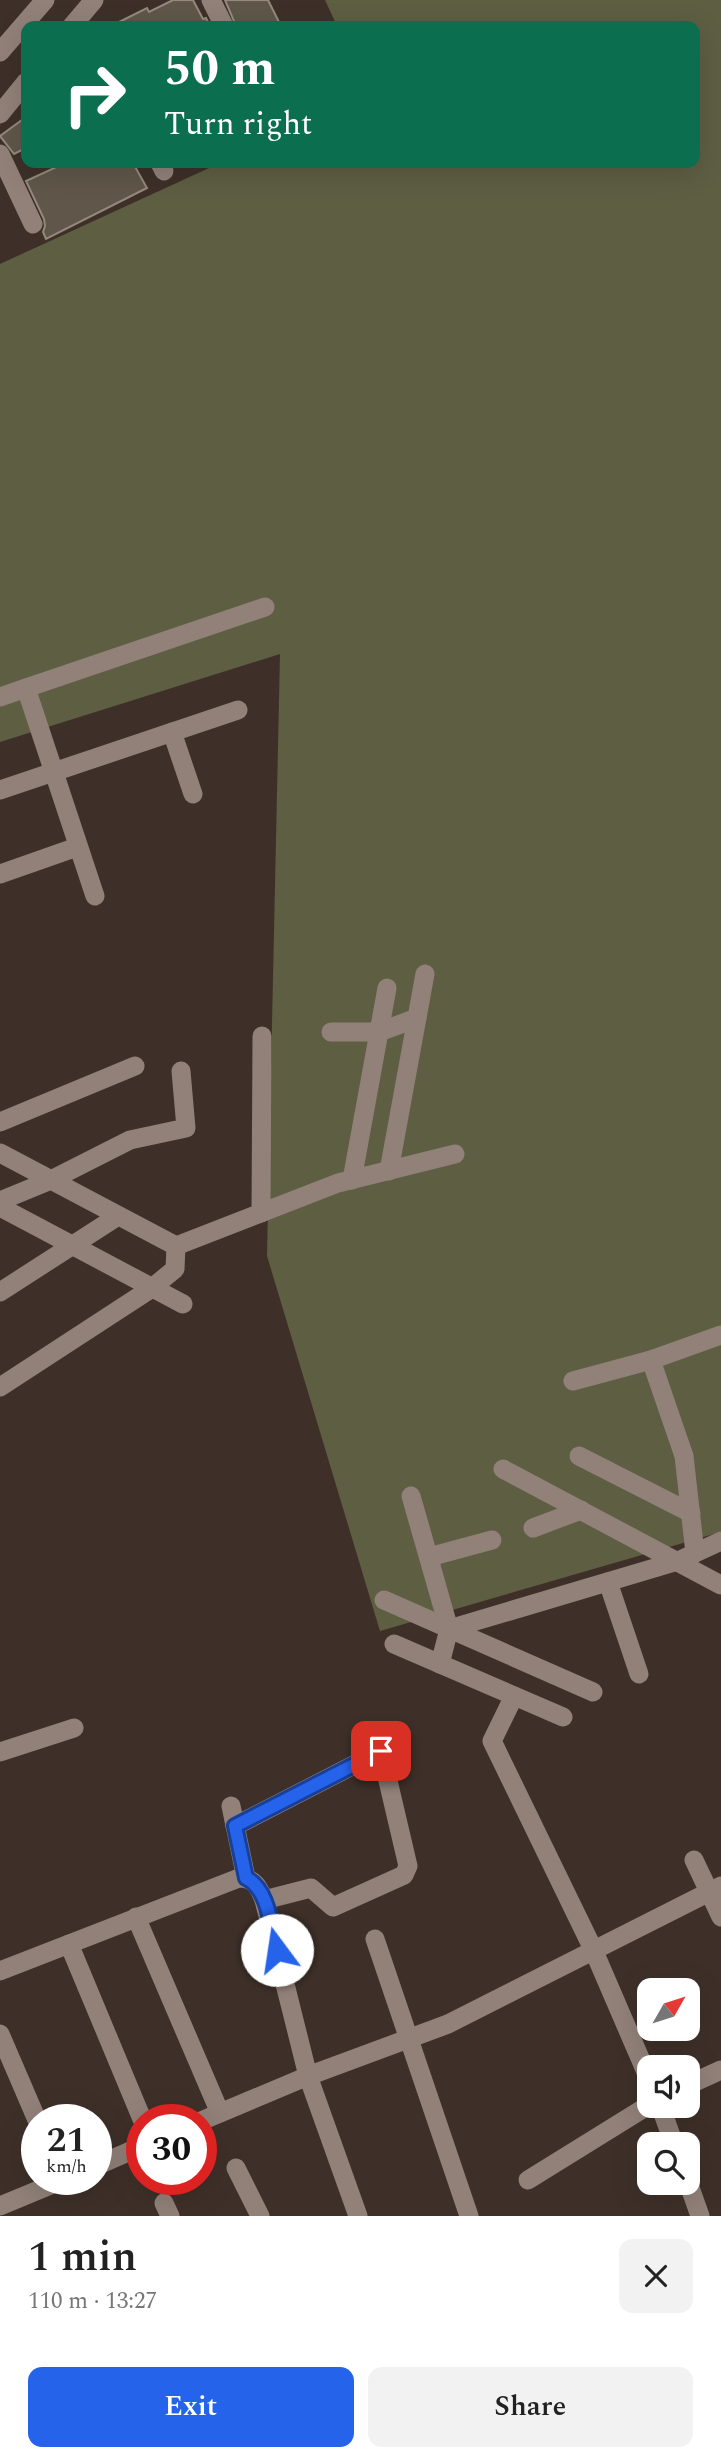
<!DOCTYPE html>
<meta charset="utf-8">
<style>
body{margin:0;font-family:Spectral,serif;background:#f2f2f2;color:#222;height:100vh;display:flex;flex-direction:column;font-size:26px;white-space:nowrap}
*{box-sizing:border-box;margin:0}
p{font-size:23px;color:#767676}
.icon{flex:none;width:38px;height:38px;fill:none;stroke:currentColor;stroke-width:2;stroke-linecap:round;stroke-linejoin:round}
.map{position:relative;height:2216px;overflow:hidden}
.sheet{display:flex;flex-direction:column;background:#fff;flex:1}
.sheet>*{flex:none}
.guide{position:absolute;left:21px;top:21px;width:679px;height:147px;border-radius:14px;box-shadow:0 7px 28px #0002;background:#0b6e4f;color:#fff;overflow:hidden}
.needle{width:46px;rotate:51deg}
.fabs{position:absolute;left:637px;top:1978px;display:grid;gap:14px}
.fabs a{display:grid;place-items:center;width:63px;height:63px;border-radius:14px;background:#fff;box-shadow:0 7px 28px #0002;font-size:35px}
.speed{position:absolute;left:21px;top:2104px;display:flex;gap:14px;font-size:35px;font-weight:700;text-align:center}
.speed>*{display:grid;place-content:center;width:91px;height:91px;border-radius:50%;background:#fff;box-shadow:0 7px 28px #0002;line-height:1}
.speed small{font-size:18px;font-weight:400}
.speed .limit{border:10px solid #d22;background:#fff;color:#111}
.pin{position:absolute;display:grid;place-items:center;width:60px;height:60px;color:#fff;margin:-30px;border-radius:14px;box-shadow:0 4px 10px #0006}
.me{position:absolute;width:77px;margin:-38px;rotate:346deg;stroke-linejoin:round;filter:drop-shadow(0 0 5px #0008)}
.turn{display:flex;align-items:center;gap:24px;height:147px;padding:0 28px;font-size:32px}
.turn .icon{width:91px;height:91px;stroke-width:2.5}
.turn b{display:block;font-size:49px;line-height:60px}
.round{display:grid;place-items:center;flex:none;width:74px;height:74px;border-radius:14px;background:#f2f2f2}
.summary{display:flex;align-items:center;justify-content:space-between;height:119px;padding:0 28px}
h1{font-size:42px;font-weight:600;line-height:52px}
.button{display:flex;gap:14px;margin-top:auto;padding:14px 28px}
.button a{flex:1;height:80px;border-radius:14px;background:#2563eb;color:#fff;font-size:28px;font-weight:600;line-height:80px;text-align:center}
.button a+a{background:#f2f2f2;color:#222}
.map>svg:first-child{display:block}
.green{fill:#5e5e43}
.building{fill:#60574a;stroke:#948a7c;stroke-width:2}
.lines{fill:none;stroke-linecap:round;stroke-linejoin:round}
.minor{stroke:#918179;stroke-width:19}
.route-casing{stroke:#184099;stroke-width:18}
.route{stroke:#2563eb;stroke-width:12}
</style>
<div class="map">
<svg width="721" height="2216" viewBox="0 0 721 2216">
<rect width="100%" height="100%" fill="#3e3029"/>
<!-- green -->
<polygon class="green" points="325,0 721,0 721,1532 380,1631 267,1256 280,654 0,742 0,264 220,163 695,163 695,26 337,26"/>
<!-- building -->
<g class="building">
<polygon points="173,0 193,0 203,19 206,18 210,26 111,26 147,8 149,12"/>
<polygon points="225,0 268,0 281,26 236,26"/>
<polygon points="26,117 26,148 14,154 0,136"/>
<polygon points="65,163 133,163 147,188 46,239 43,232 45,226 44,219 26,181"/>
</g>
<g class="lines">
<!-- minor -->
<g class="minor">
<polyline points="211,0 224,26"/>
<polyline points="72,26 94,0"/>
<polyline points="0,52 45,0"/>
<polyline points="0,114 26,82"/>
<polyline points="0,154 33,224"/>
<polyline points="160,163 164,171"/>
<polyline points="26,688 265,607"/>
<polyline points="0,697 26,688 95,896"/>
<polyline points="172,732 193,794"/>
<polyline points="0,790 238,710"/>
<polyline points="0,874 77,847"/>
<polyline points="331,1032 379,1032 417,1018"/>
<polyline points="0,1122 135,1066"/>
<polyline points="0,1153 176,1246 175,1269 152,1288 0,1387"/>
<polyline points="389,1171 425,974"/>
<polyline points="352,1180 387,988"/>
<polyline points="0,1201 51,1180 130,1140 186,1128 181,1071"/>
<polyline points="0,1207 183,1304"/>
<polyline points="261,1213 262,1036"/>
<polyline points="176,1246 338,1183 455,1154"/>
<polyline points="0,1292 118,1216"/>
<polyline points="651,1360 684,1456 695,1553"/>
<polyline points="573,1381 651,1360 721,1335"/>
<polyline points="579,1456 691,1513"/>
<polyline points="503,1469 721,1585"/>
<polyline points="411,1496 449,1629 440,1664"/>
<polyline points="533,1528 581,1510"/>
<polyline points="429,1557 492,1540"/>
<polyline points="608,1582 639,1674"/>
<polyline points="384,1600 593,1692"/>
<polyline points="449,1629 678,1561 721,1541"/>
<polyline points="394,1644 563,1717"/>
<polyline points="514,1696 492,1741 593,1949 649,2079"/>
<polyline points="0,1752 74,1728"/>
<polyline points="231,1806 246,1878"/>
<polyline points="235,1826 381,1751 408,1866 404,1875 333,1907 311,1888 264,1900"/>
<polyline points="694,1860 721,1917"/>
<polyline points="136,1917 220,2113"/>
<polyline points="375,1939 469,2216"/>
<polyline points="69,1944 142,2119"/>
<path d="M0,1971l239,-93c16,0 20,10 25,22l44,176 50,140"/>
<polyline points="0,2034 37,2120"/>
<polyline points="688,2085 721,2070"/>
<polyline points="660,2105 674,2144"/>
<polyline points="201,2121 308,2076 448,2024 721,1886"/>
<polyline points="96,2166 142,2146"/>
<polyline points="236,2168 260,2216"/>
<polyline points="528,2180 649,2105"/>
<polyline points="688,2182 700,2216"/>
<polyline points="164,2203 170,2216"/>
<polyline points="0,2206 65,2179"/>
</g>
</g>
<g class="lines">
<defs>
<path id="route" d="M277,1950c-6,-22 -8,-61 -31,-72l-11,-52 146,-75"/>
</defs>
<!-- route casing -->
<use href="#route" class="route-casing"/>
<!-- route -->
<use href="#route" class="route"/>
</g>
</svg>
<div class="fabs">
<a><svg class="needle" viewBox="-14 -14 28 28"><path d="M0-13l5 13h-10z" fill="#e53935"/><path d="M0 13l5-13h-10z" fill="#767676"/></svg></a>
<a><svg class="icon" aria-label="sound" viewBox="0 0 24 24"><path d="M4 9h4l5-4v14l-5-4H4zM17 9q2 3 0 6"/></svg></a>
<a><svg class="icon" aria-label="search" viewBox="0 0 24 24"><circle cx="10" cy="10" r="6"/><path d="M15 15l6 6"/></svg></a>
</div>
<div class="speed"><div>21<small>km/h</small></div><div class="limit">30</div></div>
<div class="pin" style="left:381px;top:1751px;background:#d93025"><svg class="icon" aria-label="arrive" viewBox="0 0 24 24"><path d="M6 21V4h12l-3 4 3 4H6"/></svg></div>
<svg class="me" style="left:277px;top:1950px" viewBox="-20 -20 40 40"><circle r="19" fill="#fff"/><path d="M0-13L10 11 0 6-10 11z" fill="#2563eb"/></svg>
<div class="guide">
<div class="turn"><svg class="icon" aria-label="right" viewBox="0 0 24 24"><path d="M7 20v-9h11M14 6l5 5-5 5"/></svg><div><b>50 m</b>Turn right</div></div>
</div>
</div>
<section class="sheet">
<div class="summary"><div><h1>1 min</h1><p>110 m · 13:27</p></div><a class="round"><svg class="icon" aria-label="close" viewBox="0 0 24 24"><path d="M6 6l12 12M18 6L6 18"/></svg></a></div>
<div class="button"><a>Exit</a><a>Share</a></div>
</section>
